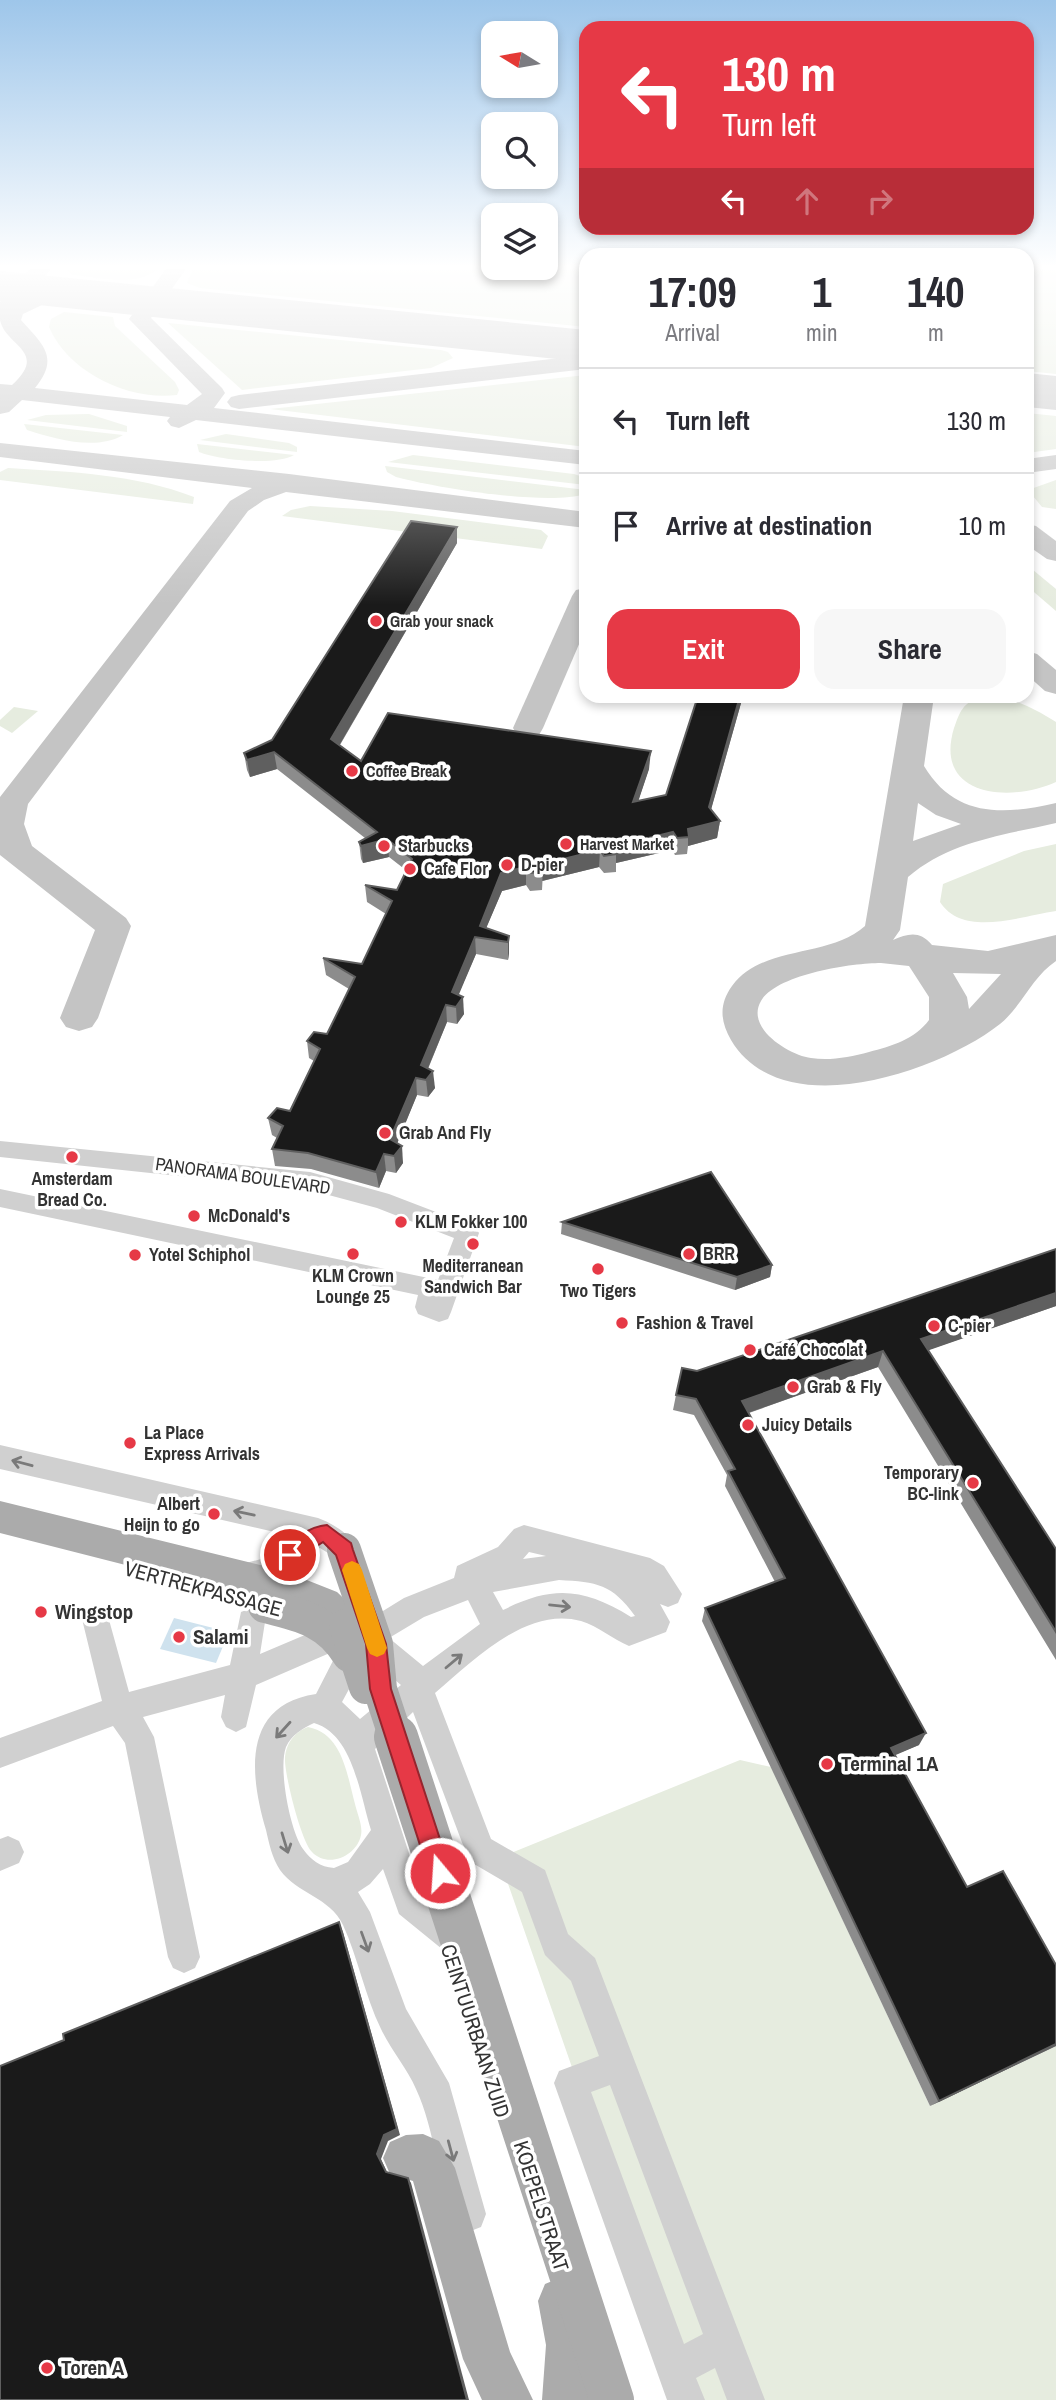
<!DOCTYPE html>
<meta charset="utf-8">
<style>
body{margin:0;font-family:"Archivo Narrow",sans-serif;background:#f7f7f7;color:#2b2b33;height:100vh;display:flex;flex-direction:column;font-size:26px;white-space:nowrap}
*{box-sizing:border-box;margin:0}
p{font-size:23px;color:#7c7c81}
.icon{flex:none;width:38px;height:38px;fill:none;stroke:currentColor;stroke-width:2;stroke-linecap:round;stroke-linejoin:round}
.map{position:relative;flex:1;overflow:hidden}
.details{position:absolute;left:579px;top:248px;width:455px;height:455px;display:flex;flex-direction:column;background:#fff;border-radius:21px;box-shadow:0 4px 10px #0003}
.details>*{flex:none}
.guide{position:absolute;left:579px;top:21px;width:455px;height:214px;border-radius:21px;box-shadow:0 4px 10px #0003;background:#e63946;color:#fff;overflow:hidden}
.needle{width:46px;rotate:281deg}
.controls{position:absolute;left:481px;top:21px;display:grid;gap:14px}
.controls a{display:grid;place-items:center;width:77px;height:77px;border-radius:14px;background:#fff;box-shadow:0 4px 10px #0003;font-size:35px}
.pin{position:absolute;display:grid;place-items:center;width:60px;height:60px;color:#fff;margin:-30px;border:4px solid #fff;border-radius:50%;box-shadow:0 2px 7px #0007}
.me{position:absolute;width:77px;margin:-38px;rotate:342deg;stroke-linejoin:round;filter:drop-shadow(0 0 5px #0008)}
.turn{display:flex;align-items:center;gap:24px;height:147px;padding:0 28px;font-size:32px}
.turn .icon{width:91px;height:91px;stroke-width:2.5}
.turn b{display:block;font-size:49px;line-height:60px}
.lanes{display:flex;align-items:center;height:66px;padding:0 28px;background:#0003;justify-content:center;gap:35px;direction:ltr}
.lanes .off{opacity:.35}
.eta{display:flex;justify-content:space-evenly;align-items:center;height:119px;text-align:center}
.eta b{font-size:42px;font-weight:700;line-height:49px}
.cta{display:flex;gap:14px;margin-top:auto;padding:14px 28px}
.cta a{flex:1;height:80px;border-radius:21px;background:#e63946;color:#fff;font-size:28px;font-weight:700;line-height:80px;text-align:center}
.cta a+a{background:#f7f7f7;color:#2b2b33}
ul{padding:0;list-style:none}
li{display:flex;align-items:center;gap:21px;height:105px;padding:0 28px;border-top:2px solid #e1e1e2}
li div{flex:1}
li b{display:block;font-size:26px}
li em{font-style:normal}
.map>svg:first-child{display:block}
.green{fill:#e6ecdf}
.water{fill:#cfe2ee}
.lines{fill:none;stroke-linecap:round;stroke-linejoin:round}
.taxiway{fill:#c4c4c4;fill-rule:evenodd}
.runway{fill:#c4c4c4;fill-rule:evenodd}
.minor{fill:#d0d0d0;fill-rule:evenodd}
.major{fill:#ababab;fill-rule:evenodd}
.major-bridge-far1{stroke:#ababab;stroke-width:34}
.major-bridge{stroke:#ababab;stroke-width:44}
.wall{fill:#8c8c8c}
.shaded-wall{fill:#5f5f5f}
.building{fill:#1a1a1a;stroke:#5f5f5f;stroke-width:2}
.oneway{stroke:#7a7a7a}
.route{fill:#e63946;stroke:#96252e;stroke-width:2}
.slow{fill:#f59e0b}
.poi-dot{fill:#e63946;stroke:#fff;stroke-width:2.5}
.labels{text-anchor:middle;stroke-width:7;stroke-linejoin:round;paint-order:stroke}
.far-poi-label{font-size:16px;font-weight:bold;fill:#333;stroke:#fff;text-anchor:start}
.poi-label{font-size:18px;font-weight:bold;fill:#333;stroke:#fff;text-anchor:start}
.street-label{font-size:18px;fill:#333;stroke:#fff}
.near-street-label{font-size:21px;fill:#333;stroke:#fff}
.near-poi-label{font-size:21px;font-weight:bold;fill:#333;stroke:#fff;text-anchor:start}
</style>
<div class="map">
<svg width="1056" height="2400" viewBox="0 0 1056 2400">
<rect width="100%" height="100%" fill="#fff"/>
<!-- green -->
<g class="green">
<path d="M67,269h91c-23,19 -59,8 -86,6z"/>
<polygon points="193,269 586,269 586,327 200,288 187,283"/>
<polygon points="1027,269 1056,269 1056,374 1027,371"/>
<path d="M64,312l49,5 2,9 60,56 4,8 -2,5c-48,6 -108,-22 -128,-68l2,-8z"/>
<polygon points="168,323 441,350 448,352 453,358 431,368 242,390"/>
<polygon points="586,375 586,447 270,409"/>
<polygon points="1027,413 1056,416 1056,449 1027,453"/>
<polygon points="89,414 127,426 127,432 27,420 46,415"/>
<path d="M24,424l99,11c-27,16 -68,4 -96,-5z"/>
<polygon points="226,434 289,443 297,447 297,452 200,440"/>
<path d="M197,444l97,11c-18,11 -76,5 -95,-3z"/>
<polygon points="413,455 574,474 586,478 586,485 388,462"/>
<path d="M385,466l201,24v4c-40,12 -148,-6 -190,-17l-9,-5z"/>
<path d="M8,468c63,4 127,6 186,29l-1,7 -193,-24v-8z"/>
<polygon points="1056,480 1056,509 1042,507 1028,490"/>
<polygon points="310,506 392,511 541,530 548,536 542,549 282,516 291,510"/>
<polygon points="1027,565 1056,589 1056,611 1027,586"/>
<path d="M980,697c31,-1 50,9 76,25v60c-46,21 -123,15 -102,-54 6,-17 9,-25 26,-31z"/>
<polygon points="14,707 38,711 12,733 0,726 0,720"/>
<path d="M1056,844v67c-35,5 -93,27 -116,-9l3,-18 81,-33z"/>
<path d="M308,1727c35,7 39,48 47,77 2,9 8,22 6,31 -4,21 -33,34 -49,17 -11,-11 -27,-76 -27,-92 0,-15 9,-28 23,-33z"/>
<polygon points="740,1760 771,1767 930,2106 1056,2046 1056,2400 688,2400 499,1858"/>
</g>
<!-- water -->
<polygon class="water" points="174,1618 229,1632 216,1663 160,1649"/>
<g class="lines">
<!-- taxiway -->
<g class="taxiway">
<path d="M30,269h21l-23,27 50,-8 10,6 -10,6 -34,4 -21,10 -2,6c22,25 39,37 14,68l152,17 15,-11 -73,-75 37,-50h20l-35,49 71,70 3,5 -11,15 372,43v14l-390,-45 -17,8 -8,-2 -4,-5 3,-4 -148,-17 -13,12 -9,2v-30l12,1c37,-34 -6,-38 -12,-65 0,-5 0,-12 0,-18z"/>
<polygon points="586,355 586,369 239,409 231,407 227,402 231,397 239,395"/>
<polygon points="0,443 289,474 586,512 586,528 286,492 264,500 248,511 28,804 24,824 32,846 126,918 131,926 98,1018 92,1027 79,1031 66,1027 60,1018 95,930 0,855 0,797 230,501 252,488 0,457"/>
<polygon points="1056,455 1056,469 1027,473 1027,459"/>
<polygon points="1027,524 1036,526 1056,541 1056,561 1047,559 1027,545"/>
<polygon points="586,588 586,628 543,728 539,735 528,737 517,735 513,728 572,596 576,590"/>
<polygon points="1027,651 1037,654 1056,670 1056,694 1045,691 1027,675"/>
<path d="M904,696h30l-10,70c31,52 80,49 132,37v20c-52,12 -106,18 -148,54l-8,53 -7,10c15,-6 26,-10 39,5l56,6 68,-16v26c-24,16 -34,45 -56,63 -61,48 -218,102 -269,16 -11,-19 -12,-36 1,-54 31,-42 96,-27 133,-60zM918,803l18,12 25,9 -48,17zM881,963l28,3 20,31v23c-14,19 -37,26 -60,32 -19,5 -39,9 -58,6 -22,-3 -66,-30 -50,-57 16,-27 91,-38 120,-38zM953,973l48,1 -32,35 -2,-12z"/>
</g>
<!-- runway -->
<g class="runway">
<polygon points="0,271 586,330 586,362 0,301"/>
<polygon points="1027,373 1056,376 1056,410 1027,407"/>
</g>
<!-- minor -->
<g class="minor">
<polygon points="0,1141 310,1172 389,1194 475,1227 479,1233 451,1312 448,1319 439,1322 418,1314 415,1307 418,1295 0,1207 0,1189 438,1280 454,1238 377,1208 310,1190 0,1157"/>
<path d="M0,1445l318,73c16,6 32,16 40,32l-4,9 -10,4 -24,-15c-26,15 -51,49 -85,36l-4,-9 4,-9 26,-7 31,-23 -292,-67z"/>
<path d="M524,1525l126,33 14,8 18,28 -4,9 -10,4 -8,-3 10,18 -4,10 -37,14c-17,-7 -31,-20 -48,-25 -55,-15 -108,40 -146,72l56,146 54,31 23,64 27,24 170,442h-38l-12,-32 -19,10 9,22h-38l-113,-317 5,-12 40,-15 -28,-75 -26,-26 -23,-63 -53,-31 -56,-149 -38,37 47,144 42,34 5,11 -5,11 -11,5 -11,-5 -43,-35 -16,-45 -13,15 -12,8 12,20 36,97 43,74 37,131 -5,13 -13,5 -13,-5c-17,-43 -20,-98 -39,-138 -9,-21 -25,-39 -35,-60 -16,-33 -23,-71 -38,-104 -13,-28 -46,-31 -63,-55 -8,-12 -11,-27 -14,-40 -16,-54 -25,-125 50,-136l23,-45 -83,36 -10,42 -10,5 -10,-5 -5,-10 4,-22 -82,22 11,20 46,220 -5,11 -11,5 -11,-5 -5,-11 -43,-214 -12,-17 -113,42v-30l102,-37 -20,-82 4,-10 10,-4 10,4 23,83 101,-27 11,-53 10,-4 10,4 4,10 -5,32 85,-36 10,4 2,5 47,-29 50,-20 3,-12 41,-19 16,-18zM529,1552l17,4 -23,3zM559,1580c38,2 53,4 76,36l-4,1c-47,-29 -78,-32 -128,-7l-10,-18zM468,1600l12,24 -57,42 -34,-28 35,-21zM367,1656l34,29 -41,34 -18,-17zM314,1723c39,11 46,72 57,107l-23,32 -14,6c-14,-1 -23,-8 -31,-19 -13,-18 -25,-81 -17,-102 5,-12 17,-19 28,-24zM610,2085l93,249 -19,10 -93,-252z"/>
<polygon points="8,1836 19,1841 24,1852 19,1863 0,1871 0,1839"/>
</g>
<!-- major -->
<g class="major">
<polygon points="0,1501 284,1571 337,1592 359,1613 364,1626 359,1639 346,1644 333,1639 311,1616 283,1605 0,1533"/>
<polygon points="423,2134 439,2141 455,2168 510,2352 533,2400 482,2400 463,2359 413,2181 390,2174 383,2158 390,2142 406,2135"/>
<path d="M562,2277l17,7c16,38 15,75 13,116h-50l4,-55 -8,-44 7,-17z"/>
</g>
<!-- major-bridge-far1 -->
<g class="major-bridge-far1">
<polyline points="344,1550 376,1644 380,1689 396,1738"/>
<path d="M265,1606c36,9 64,15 84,49"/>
<polyline points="346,1626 366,1687"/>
</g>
<!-- major-bridge -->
<polyline class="major-bridge" points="396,1737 612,2400"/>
</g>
<!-- wall -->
<g class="wall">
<polygon points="457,527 457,543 340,745 361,761 649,769 638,801 666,795 743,696 711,809 720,821 717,838 688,846 687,854 675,855 672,850 616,863 616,872 604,873 599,867 542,881 542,890 530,891 526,885 502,891 486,928 509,936 509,953 508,960 476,954 458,995 464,1014 457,1024 447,1022 428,1069 435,1088 428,1097 417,1095 397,1143 403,1163 396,1173 386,1171 379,1188 311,1169 275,1166 272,1149 277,1138 272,1135 268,1118 290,1111 314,1061 309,1058 307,1041 327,1034 349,989 326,975 323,958 362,964 386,914 367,902 365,885 397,890 407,871 389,857 363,863 361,859 359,842 365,838 277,769 250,777 247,770 244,753 272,740"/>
<polygon points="562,1222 772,1265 770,1277 735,1290 561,1234"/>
<polygon points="1056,1249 1056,1306 928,1350 1056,1549 1056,1660 878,1367 749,1413 919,1745 894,1755 967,1887 1056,1965 1056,2046 930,2106 702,1621 705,1608 775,1582 725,1486 727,1475 694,1415 673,1410 676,1395"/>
</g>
<!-- shaded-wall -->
<g class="shaded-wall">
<polygon points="457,527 457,543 333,756 331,739"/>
<polygon points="740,696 743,696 707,824 709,807"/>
<polygon points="651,751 649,769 632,820 633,802"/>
<polygon points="274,752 277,769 250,777 247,760"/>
<polygon points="720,821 717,838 688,846 688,829"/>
<polygon points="673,832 672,850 616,863 616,846"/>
<polygon points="387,839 389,857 363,863 361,846"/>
<polygon points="600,850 599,867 542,881 542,890 543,864"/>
<polygon points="526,867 526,885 502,891 482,938 480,926 501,873"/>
<polygon points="509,936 509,953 508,960 508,942"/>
<polygon points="475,937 476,954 454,1006 452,992"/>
<polygon points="463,997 464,1014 457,1024 456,1007"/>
<polygon points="446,1005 447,1022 423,1080 421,1065"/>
<polygon points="433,1071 435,1088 428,1097 426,1080"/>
<polygon points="416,1078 417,1095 392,1156 390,1139"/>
<polygon points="402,1146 403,1163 396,1173 394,1156"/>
<polygon points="384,1154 386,1171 379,1188 376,1172"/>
<polygon points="772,1265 770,1277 735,1290 737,1277"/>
<polygon points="1056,1293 1056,1306 915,1355 921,1339"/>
<polygon points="883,1351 878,1367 739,1416 742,1401"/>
<polygon points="926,1733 919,1745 884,1760 891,1748"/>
<polygon points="339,1922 343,1932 400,2135 388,2141 381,2159 389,2177 377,2154 384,2135"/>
<polygon points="1056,2044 1056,2046 930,2106 939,2101"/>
<polygon points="408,2178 411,2183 469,2400 467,2400"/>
</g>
<!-- building -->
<g class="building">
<polygon points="411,521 457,527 331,739 361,761 388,713 651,751 633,802 666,795 698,696 740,696 709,807 720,821 688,829 689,837 677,838 673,832 616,846 617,854 604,856 600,850 543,864 542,872 530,873 526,867 501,873 480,926 509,936 508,942 475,937 452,992 463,997 456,1007 446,1005 421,1065 433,1071 426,1080 416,1078 390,1139 402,1146 394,1156 384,1154 376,1172 308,1153 272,1149 283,1126 268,1118 277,1108 290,1111 320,1049 307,1041 314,1032 327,1034 355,977 323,958 362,964 392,901 365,885 397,890 412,859 387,839 361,846 359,842 377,832 274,752 247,760 244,753 272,740"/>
<polygon points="711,1172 772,1265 737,1277 562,1222"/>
<polygon points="1056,1249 1056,1293 921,1339 1056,1549 1056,1632 883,1351 742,1401 926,1733 891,1748 967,1887 1003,1871 1056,1965 1056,2044 939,2101 705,1608 785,1578 728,1471 735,1469 696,1399 676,1395 682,1368 697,1371"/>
<polygon points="339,1922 397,2129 384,2135 377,2154 386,2172 408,2178 467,2400 0,2400 0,2066 64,2040 63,2034"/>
</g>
<!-- one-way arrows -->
<defs><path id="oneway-shaft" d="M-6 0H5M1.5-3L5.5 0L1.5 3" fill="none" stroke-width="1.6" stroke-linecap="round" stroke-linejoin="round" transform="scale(1.75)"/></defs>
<g class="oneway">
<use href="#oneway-shaft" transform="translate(22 1463) rotate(-165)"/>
<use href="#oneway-shaft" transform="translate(244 1513) rotate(-168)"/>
<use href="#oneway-shaft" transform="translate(560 1606) rotate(6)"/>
<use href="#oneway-shaft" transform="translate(454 1661) rotate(-40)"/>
<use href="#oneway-shaft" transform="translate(283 1730) rotate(132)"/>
<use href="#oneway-shaft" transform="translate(285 1843) rotate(73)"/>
<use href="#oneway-shaft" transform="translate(365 1942) rotate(70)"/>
<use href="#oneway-shaft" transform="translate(451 2151) rotate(75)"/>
</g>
<!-- sky -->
<linearGradient id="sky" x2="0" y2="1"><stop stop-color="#9ec6ea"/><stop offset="0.44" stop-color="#fff"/><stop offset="1" stop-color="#fff" stop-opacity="0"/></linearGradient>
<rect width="1056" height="605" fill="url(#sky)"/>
<!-- route -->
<path class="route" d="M327,1525l24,18 2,7 33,94 5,45 60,184 -3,8 -8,3 -7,-3 -4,-8 -59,-184 -4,-45 -30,-89 -13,-13 -33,22 -7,-2 -3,-7c7,-14 31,-29 47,-30z"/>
<!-- slow -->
<polygon class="slow" points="352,1561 359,1564 362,1570 387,1648 384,1654 377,1657 370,1654 367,1648 342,1570 345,1564"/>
<!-- markers -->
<g class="poi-dot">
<circle cx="376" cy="621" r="7"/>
<circle cx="352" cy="771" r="7"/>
<circle cx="566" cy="844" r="7"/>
<circle cx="384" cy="846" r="7"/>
<circle cx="507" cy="865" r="7"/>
<circle cx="410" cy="869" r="7"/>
<circle cx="385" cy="1133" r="7"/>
<circle cx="72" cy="1157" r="7"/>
<circle cx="194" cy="1216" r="7"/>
<circle cx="401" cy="1222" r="7"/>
<circle cx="473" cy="1244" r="7"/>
<circle cx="353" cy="1254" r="7"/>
<circle cx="689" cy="1254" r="7"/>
<circle cx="135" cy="1255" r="7"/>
<circle cx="598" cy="1269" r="7"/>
<circle cx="622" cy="1323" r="7"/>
<circle cx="934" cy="1326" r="7"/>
<circle cx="750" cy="1350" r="7"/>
<circle cx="793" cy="1387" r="7"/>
<circle cx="748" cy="1425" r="7"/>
<circle cx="130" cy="1443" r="7"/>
<circle cx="973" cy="1483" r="7"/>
<circle cx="214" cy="1514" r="7"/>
<circle cx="41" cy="1612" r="7"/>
<circle cx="179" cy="1637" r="7"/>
<circle cx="827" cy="1764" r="7"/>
<circle cx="47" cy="2368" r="7"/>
</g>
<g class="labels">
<!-- far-poi labels -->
<g class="far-poi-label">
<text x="390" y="627">Grab your snack</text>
<text x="366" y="777">Coffee Break</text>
<text x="580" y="850">Harvest Market</text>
</g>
<!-- poi labels -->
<g class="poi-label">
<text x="398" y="852">Starbucks</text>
<text x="521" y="871">D-pier</text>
<text x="424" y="875">Cafe Flor</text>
<text x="399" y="1139">Grab And Fly</text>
<text x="72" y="1185" text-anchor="middle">Amsterdam<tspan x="72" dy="21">Bread Co.</tspan></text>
<text x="208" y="1222">McDonald's</text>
<text x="415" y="1228">KLM Fokker 100</text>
<text x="703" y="1260">BRR</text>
<text x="149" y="1261">Yotel Schiphol</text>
<text x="473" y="1272" text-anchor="middle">Mediterranean<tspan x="473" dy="21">Sandwich Bar</tspan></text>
<text x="353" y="1282" text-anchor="middle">KLM Crown<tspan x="353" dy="21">Lounge 25</tspan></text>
<text x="598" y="1297" text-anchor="middle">Two Tigers</text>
<text x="636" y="1329">Fashion &amp; Travel</text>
<text x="948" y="1332">C-pier</text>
<text x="764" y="1356">Café Chocolat</text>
<text x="807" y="1393">Grab &amp; Fly</text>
<text x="762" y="1431">Juicy Details</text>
<text x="144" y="1439">La Place<tspan x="144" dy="21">Express Arrivals</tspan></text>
<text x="959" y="1479" text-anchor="end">Temporary<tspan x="959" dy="21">BC-link</tspan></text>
<text x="200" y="1510" text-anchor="end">Albert<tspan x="200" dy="21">Heijn to go</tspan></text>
</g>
<!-- street labels -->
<g class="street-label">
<text transform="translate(243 1176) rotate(8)" y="6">PANORAMA BOULEVARD</text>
</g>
<!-- near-street labels -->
<g class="near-street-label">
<text transform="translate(203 1589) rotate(15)" y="7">VERTREKPASSAGE</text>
<text transform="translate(475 2031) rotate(72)" y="7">CEINTUURBAAN ZUID</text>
<text transform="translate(541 2206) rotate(72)" y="7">KOEPELSTRAAT</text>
</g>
<!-- near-poi labels -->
<g class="near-poi-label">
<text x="55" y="1619">Wingstop</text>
<text x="193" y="1644">Salami</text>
<text x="841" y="1771">Terminal 1A</text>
<text x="61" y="2375">Toren A</text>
</g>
</g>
</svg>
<div class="controls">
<a><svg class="needle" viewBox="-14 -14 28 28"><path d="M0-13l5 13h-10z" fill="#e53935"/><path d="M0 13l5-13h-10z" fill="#7c7c81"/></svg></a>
<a><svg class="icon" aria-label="search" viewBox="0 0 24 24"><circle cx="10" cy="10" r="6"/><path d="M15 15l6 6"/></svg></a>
<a><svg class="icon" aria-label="layers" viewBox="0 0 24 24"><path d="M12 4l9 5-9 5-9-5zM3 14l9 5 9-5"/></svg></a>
</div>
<div class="pin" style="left:290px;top:1555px;background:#d93025"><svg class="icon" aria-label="arrive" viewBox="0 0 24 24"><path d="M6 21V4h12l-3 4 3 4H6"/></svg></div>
<svg class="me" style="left:440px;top:1873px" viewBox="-20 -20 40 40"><circle r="17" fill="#e63946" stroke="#fff" stroke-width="3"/><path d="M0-11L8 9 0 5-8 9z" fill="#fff"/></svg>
<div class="guide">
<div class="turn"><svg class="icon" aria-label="left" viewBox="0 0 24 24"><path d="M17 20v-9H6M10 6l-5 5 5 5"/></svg><div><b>130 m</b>Turn left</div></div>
<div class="lanes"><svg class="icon" aria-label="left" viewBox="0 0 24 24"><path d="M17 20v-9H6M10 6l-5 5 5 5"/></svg><svg class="icon off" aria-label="ahead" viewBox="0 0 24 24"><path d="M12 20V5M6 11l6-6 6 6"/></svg><svg class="icon off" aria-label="right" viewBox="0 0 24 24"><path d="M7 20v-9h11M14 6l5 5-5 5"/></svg></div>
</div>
<section class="details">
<div class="eta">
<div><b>17:09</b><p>Arrival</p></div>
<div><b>1</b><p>min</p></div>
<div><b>140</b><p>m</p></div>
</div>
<ul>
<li><svg class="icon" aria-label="left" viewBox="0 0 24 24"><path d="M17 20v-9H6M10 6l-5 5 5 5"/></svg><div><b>Turn left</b></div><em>130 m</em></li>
<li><svg class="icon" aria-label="arrive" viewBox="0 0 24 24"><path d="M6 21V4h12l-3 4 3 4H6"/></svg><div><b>Arrive at destination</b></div><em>10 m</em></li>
</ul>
<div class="cta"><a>Exit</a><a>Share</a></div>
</section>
</div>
